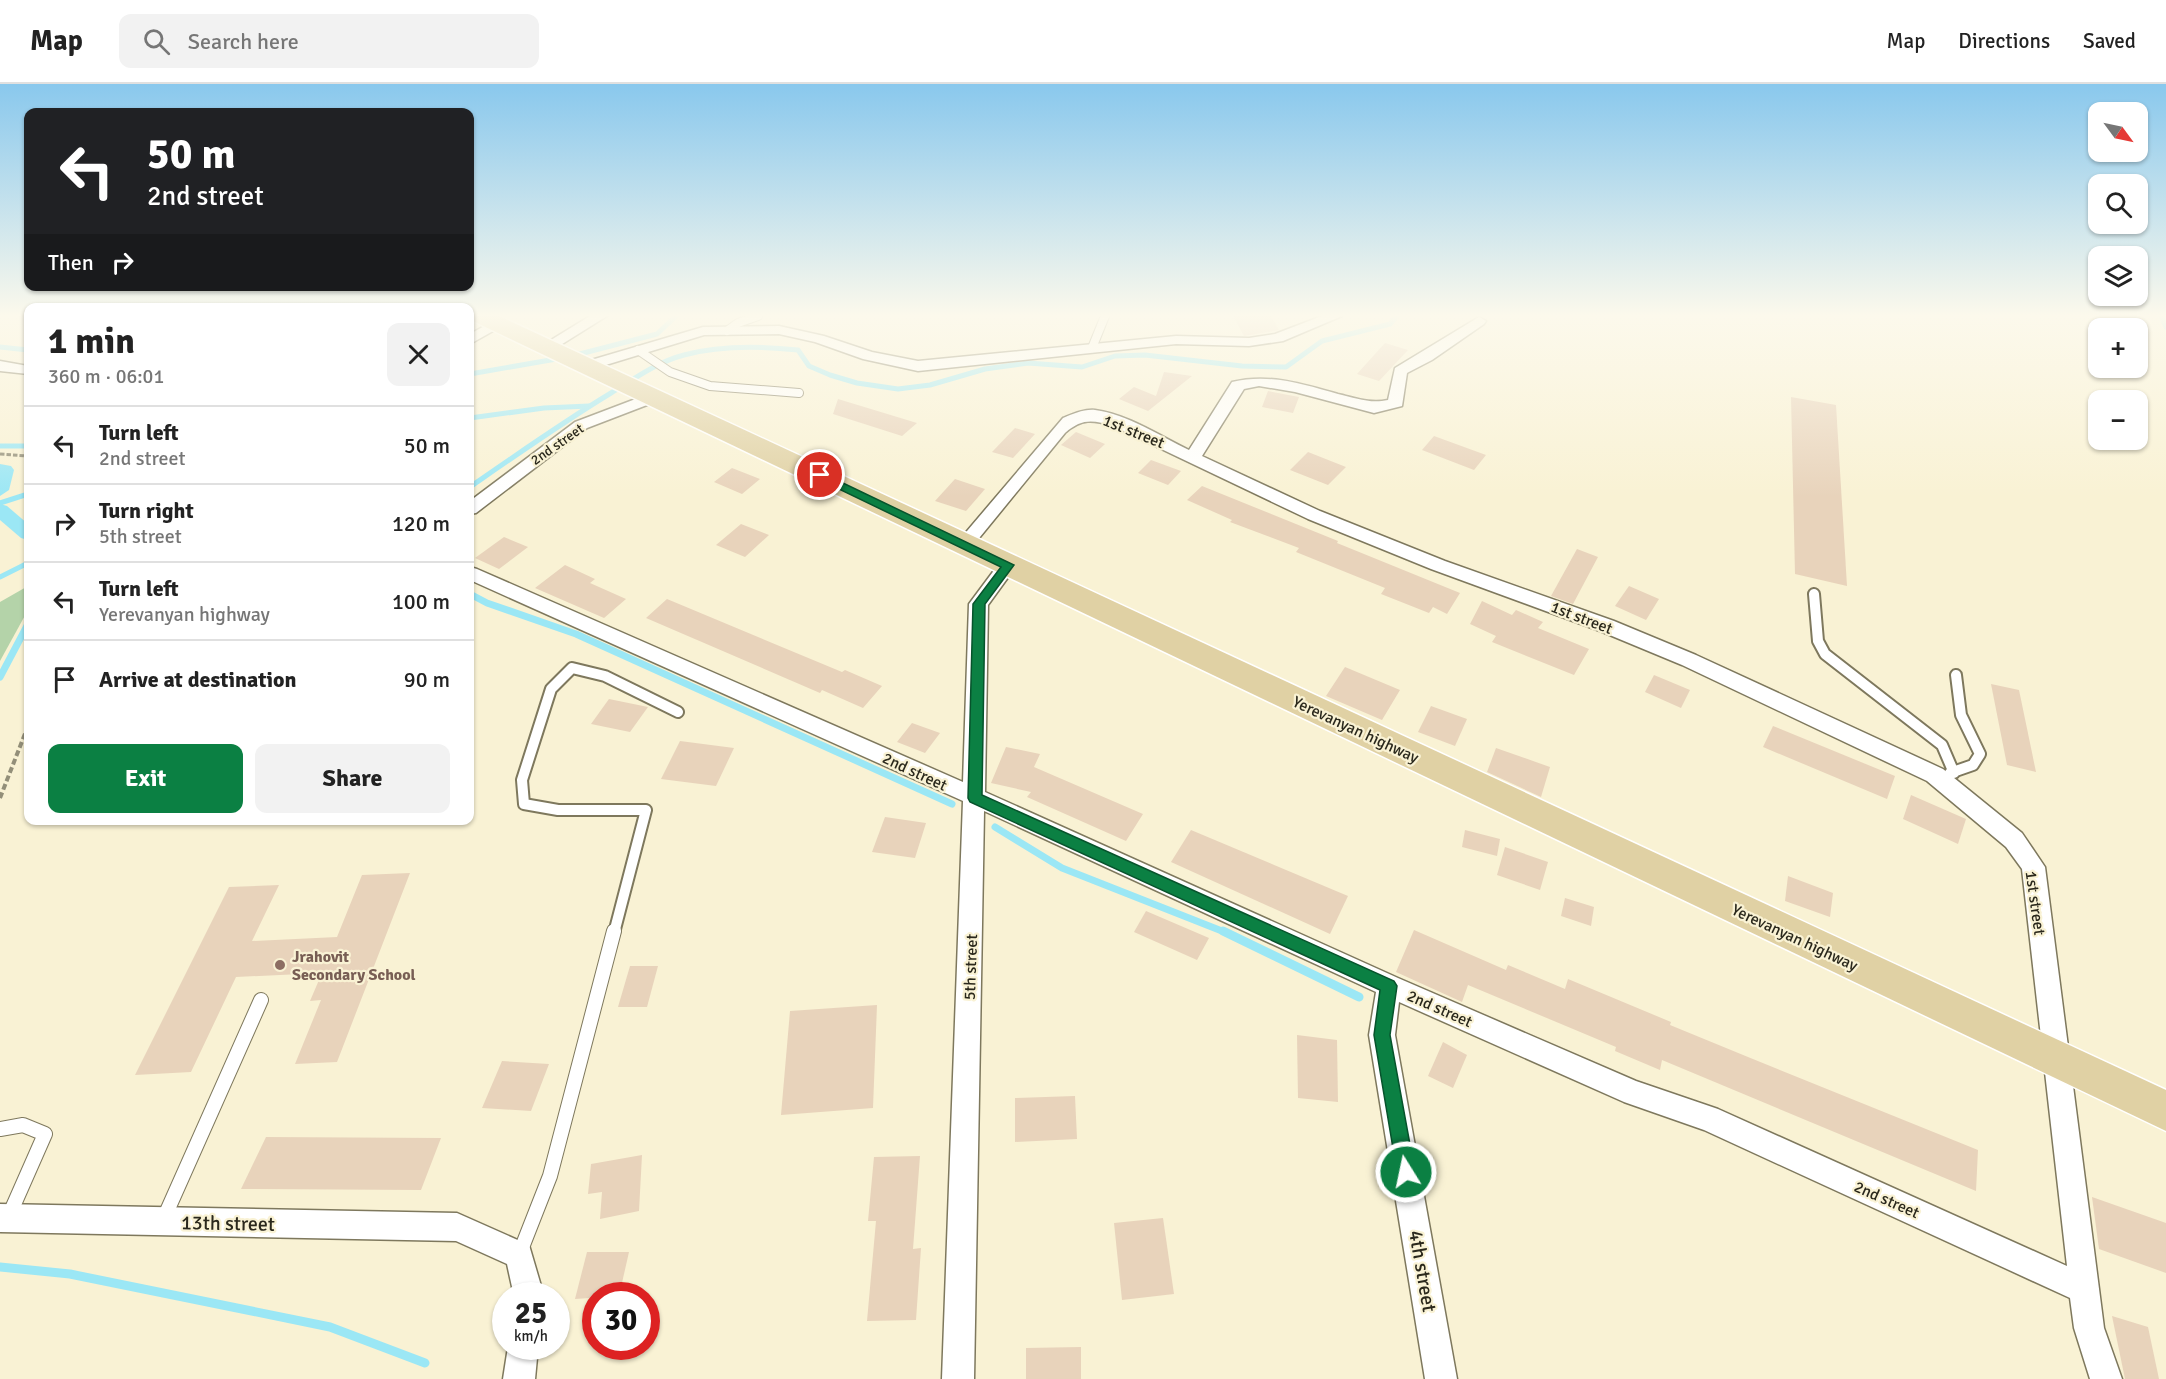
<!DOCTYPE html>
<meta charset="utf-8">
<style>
body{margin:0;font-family:Signika,sans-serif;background:#f2f2f2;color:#222;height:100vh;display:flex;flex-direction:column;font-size:22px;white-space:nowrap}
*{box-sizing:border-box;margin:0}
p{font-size:20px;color:#767676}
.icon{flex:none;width:33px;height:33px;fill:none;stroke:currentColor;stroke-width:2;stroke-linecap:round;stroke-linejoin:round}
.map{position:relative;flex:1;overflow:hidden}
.side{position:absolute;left:24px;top:219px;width:450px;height:522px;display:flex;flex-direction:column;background:#fff;border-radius:12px;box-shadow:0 2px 4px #0004}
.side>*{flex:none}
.top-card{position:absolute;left:24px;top:24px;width:450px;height:183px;border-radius:12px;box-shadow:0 2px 4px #0004;background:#202124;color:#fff;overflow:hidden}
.needle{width:39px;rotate:123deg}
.controls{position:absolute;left:2088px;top:18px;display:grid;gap:12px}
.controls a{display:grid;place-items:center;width:60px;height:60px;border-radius:12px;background:#fff;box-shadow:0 2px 4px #0004;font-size:30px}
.speed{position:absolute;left:492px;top:1198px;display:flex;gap:12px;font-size:30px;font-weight:700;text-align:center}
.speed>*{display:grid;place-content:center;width:78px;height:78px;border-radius:50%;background:#fff;box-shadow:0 2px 4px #0004;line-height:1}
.speed small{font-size:15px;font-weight:400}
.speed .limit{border:9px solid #d22;background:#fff;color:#111}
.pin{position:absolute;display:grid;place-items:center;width:51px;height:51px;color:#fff;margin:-26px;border:3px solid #fff;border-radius:50%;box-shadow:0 2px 6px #0007}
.me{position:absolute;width:66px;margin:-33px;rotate:350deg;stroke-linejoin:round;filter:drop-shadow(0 0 4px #0008)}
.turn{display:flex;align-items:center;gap:21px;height:126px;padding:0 24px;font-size:27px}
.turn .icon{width:78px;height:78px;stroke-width:2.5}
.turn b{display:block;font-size:42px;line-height:51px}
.then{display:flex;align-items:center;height:57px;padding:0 24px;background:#0003;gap:12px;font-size:22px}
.round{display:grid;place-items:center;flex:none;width:63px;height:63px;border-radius:12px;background:#f2f2f2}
.summary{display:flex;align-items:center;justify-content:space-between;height:102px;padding:0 24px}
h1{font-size:36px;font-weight:800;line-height:45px}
.button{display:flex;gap:12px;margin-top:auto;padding:12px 24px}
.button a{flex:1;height:69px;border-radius:12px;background:#0b8043;color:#fff;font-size:24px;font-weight:800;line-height:69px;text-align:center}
.button a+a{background:#f2f2f2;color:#222}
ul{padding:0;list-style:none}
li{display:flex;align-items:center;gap:18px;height:78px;padding:0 24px;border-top:2px solid #e0e0e0}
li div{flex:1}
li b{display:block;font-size:22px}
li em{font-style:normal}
header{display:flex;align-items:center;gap:36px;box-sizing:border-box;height:84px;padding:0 30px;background:#fff;border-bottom:2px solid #e0e0e0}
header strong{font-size:28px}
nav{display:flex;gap:33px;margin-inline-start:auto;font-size:21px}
.search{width:420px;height:54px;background:#f2f2f2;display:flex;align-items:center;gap:15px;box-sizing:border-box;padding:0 21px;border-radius:12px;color:#767676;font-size:22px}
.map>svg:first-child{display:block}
.green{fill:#b4d3a9}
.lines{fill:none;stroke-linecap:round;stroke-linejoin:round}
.stream-far2{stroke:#9be7f5;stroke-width:5}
.stream-far1{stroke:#9be7f5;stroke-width:7}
.stream{stroke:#9be7f5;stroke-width:9}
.canal{fill:#9be7f5;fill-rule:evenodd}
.building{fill:#e8d3bb}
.lane-far2-casing{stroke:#7e785d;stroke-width:10}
.lane-far1-casing{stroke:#7e785d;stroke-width:14}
.lane-casing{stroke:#7e785d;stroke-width:16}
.street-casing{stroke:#7e785d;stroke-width:3}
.primary-casing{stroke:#fff;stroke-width:3}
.path-far1{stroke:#938f79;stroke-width:3;stroke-dasharray:4.5 2;stroke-linecap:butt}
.path{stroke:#938f79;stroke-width:4;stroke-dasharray:6 3;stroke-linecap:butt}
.lane-far2{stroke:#fff;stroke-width:8}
.lane-far1{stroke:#fff;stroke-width:10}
.lane{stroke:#fff;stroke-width:14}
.street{fill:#fff;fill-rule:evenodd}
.primary{fill:#e0d1a4;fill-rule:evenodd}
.route{fill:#0b8043;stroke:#07532c;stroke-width:1.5}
.education-dot{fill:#8d6e63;stroke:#f9f2d4;stroke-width:2}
.labels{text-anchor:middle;stroke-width:4.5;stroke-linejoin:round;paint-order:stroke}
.far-street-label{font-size:14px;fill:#2a281c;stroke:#f9f2d4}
.street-label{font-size:16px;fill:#2a281c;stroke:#f9f2d4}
.education-label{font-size:16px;font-weight:bold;fill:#785e54;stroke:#f9f2d4;text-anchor:start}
.near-street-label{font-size:20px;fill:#2a281c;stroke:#f9f2d4}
</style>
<header>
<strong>Map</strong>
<div class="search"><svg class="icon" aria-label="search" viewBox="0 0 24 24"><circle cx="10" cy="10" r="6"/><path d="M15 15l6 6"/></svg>Search here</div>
<nav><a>Map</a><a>Directions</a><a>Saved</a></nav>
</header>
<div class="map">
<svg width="2166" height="1295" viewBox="0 0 2166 1295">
<rect width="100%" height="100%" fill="#f9f2d4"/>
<!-- green -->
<polygon class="green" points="28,502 28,526 0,577 0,518"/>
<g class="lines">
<!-- stream-far2 -->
<g class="stream-far2">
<polyline points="2161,232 2166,243"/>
<polyline points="0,263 28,266"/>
<polyline points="572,272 657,250 676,232"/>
<polyline points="470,290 562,274"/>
<polyline points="470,334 544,324 589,322"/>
<polyline points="0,362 28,362"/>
<path d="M470,403c46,-32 93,-65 141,-94 23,-14 46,-31 73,-38 37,-10 76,-9 114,-5l11,16 21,9 27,8 41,6 32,-4 55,-16 43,-6 54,4 33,-11 30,-1 97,11 44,1 36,-26 68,-17 7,-8"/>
<polyline points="0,419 28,410"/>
<polyline points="0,493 28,479"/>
</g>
<!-- stream-far1 -->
<g class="stream-far1">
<polyline points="470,510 487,519 576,550 952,720"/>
<polyline points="0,593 28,540"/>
<polyline points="995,743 1062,784 1227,849"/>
</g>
<!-- stream -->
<g class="stream">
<polyline points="1223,847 1359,913"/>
<polyline points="0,1183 70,1190 330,1243 425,1279"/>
</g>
<!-- canal -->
<g class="canal">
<polygon points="0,380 11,382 14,386 9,406 0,412"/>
<polygon points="0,420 7,422 28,440 28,456 21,454 0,436"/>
</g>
</g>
<!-- building -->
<g class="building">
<polygon points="1233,232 1271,232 1279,246 1244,252"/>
<polygon points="1385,259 1408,266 1379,297 1357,290"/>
<polygon points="1164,288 1192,292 1148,327 1119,315 1134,303 1156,312"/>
<polygon points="1268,307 1299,313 1293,329 1262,323"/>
<polygon points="1791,313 1836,321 1847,502 1795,490"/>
<polygon points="838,315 917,339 902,352 833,330"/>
<polygon points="1015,344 1035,350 1013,374 992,368"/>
<polygon points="1076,348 1105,360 1090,374 1061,361"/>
<polygon points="1434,352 1486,371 1474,386 1422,366"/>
<polygon points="1308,368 1346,383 1328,401 1290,386"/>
<polygon points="1151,376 1181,387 1168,401 1138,389"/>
<polygon points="732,384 760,395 742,410 714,398"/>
<polygon points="955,395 985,405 966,427 935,417"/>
<polygon points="1202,402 1338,457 1337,459 1460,509 1447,530 1433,523 1429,529 1381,510 1385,504 1296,468 1299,464 1230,438 1232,436 1187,416"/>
<polygon points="741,440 769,451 745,473 716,461"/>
<polygon points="504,453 528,463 499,485 475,474"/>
<polygon points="1577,465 1598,473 1573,520 1551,512"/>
<polygon points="565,481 595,495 590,499 626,515 604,534 535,504"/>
<polygon points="1629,502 1659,515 1646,536 1615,522"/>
<polygon points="667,515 842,588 845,586 882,602 863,624 822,606 820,609 646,534"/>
<polygon points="1482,517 1512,531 1516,526 1543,538 1538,544 1589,565 1574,591 1492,558 1496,552 1470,540"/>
<polygon points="1345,583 1400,606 1382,636 1326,612"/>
<polygon points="1654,591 1690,606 1681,624 1645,608"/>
<polygon points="1991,600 2019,606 2036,688 2007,681"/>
<polygon points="609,615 648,623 630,648 591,640"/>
<polygon points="1431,622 1467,635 1455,662 1418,648"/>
<polygon points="912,639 940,649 925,669 897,658"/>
<polygon points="1773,642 1895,692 1887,715 1763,663"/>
<polygon points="680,657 734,664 716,702 661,695"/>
<polygon points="1006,663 1040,670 1034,683 1143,730 1126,757 1027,713 1031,708 991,699"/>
<polygon points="1496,664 1550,683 1541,713 1487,688"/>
<polygon points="1911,711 1966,735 1958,760 1903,735"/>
<polygon points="885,733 926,739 915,774 872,768"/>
<polygon points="1191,746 1348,812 1330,850 1171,778"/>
<polygon points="1465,746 1500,755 1497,772 1462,763"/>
<polygon points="1505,763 1548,778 1540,806 1497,791"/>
<polygon points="410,789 337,978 295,980 321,916 310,917 322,889 236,893 191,988 135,991 229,803 279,801 252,857 337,853 362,791"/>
<polygon points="1788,792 1833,809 1830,833 1785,817"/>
<polygon points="1565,814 1594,823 1591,842 1561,832"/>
<polygon points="1146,827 1209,854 1197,876 1134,848"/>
<polygon points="1414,846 1506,886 1508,881 1565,905 1568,895 1671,938 1670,941 1748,973 1978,1066 1976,1107 1662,976 1660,986 1615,967 1616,963 1468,901 1462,918 1396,888"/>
<polygon points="630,882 658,882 647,923 618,923"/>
<polygon points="877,921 873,1024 781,1031 790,927"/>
<polygon points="1297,951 1337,956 1338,1018 1298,1014"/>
<polygon points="1443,958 1467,971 1453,1004 1428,992"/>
<polygon points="502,977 549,980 531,1027 482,1024"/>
<polygon points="1075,1012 1077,1055 1015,1058 1015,1014"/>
<polygon points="266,1053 441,1054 421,1106 241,1105"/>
<polygon points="642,1071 639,1127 600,1135 602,1108 588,1110 591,1080"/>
<polygon points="920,1072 913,1165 921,1164 916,1236 867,1237 876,1137 868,1137 874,1073"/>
<polygon points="2092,1113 2166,1139 2166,1189 2099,1165"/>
<polygon points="1163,1134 1174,1210 1122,1216 1114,1139"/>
<polygon points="587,1168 629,1168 619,1212 575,1215"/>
<polygon points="2112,1232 2148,1243 2159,1295 2125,1295"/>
<polygon points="1081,1263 1081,1295 1026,1295 1026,1264"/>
</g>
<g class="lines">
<defs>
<g id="lane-far2">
<polyline points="727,247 738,239 758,232"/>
<polyline points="1092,264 1105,232"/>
<polyline points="638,266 670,288 710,302 799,309"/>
</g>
<g id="lane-far1">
<polyline points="1814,510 1818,557 1825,570 1942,661 1954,689"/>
<polyline points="1950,689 1973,681 1980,670 1961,631 1956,591"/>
<polyline points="614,849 646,726 558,726 524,720 522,696 551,605 572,584 605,592 678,628"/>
</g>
<g id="lane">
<polyline points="0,1045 23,1041 45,1050 8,1134"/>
<polyline points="164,1134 261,916"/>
<polyline points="519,1171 550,1092 614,847"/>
</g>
<g id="street">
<polygon points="590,232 607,232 551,267 546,269 538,264"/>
<polygon points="1322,232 1342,232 1283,257 1249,262 1176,260 918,287 863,275 815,258 779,250 704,251 586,287 578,282 581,279 703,243 779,242 824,252 872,268 918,277 1176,252 1249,254 1275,250"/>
<path d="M1479,233l7,4 -2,3 -52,36 -25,13 -5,33 -28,7 -79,-21 -36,-6 -15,3 -42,67 118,55 125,50 169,60 82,34 247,114 79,64 23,34 59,461 18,51h-32l-16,-51 -4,-30 -366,-168 -80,-28 -225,-100 -4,33 62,344h-32l-56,-344 7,-43 -392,-181 -10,568h-32l21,-578 -493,-221v-13l7,2 486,213 6,-178 32,-43h14l2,4 -29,40 -3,187 413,186 238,103 82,28 349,157 -45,-397 -16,-22 -79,-66 -245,-116 -82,-34 -169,-62 -123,-50 -195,-93c-20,-6 -31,-8 -48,7l-94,115 -6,2 -9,-6 107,-126c10,-4 21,-9 32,-8 32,4 65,26 94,40l43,-68c37,-9 71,2 106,12 18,4 32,10 50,6l7,-32z"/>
<polygon points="497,235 504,239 502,242 470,260 470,250"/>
<polygon points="0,277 28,282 28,290 0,287"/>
<polygon points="654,308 660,310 662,313 660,316 587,344 476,429 470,430 470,417 575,338"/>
<polygon points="0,1120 457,1129 529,1161 544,1212 514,1212 507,1180 456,1157 0,1148"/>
<polygon points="508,1263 538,1263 535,1295 503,1295"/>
</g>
<polygon id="primary" points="470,232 499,232 2166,1006 2166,1047 473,237"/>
</defs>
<!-- lane-far2 casing -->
<use href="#lane-far2" class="lane-far2-casing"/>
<!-- lane-far1 casing -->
<use href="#lane-far1" class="lane-far1-casing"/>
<!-- lane casing -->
<use href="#lane" class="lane-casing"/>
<!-- street casing -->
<use href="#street" class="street-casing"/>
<!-- primary casing -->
<use href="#primary" class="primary-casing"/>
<!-- path-far1 -->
<polyline class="path-far1" points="0,370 28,372"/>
<!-- path -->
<polyline class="path" points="0,714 28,642"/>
<!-- lane-far2 -->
<use href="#lane-far2" class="lane-far2"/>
<!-- lane-far1 -->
<use href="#lane-far1" class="lane-far1"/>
<!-- lane -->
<use href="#lane" class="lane"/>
<!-- street -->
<use href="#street" class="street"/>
<!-- primary -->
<use href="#primary" class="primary"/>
</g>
<!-- sky -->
<linearGradient id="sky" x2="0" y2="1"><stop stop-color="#89c8ed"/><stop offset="0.56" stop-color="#fcf9ec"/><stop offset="1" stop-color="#fcf9ec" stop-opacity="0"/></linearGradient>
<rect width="2166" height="413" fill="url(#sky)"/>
<!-- route -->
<polygon class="route" points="820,388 1014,481 985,520 982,711 1394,897 1397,902 1390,951 1415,1088 1412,1095 1406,1097 1399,1095 1397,1088 1374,951 1380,906 970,718 968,714 973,520 1001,483 816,394 814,391"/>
<!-- markers -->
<circle class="education-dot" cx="280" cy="881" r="6"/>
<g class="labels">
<!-- far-street labels -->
<g class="far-street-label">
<text transform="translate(557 360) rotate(-35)" y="5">2nd street</text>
</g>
<!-- street labels -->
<g class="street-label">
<text transform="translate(1134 347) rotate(22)" y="6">1st street</text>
<text transform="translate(1582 533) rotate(21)" y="6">1st street</text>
<text transform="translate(1356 645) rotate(25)" y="6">Yerevanyan highway</text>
<text transform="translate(915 687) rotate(25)" y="6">2nd street</text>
<text transform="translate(2036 819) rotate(82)" y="6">1st street</text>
<text transform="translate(1795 853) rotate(25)" y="6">Yerevanyan highway</text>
<text transform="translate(970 883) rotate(-88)" y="6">5th street</text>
<text transform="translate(1440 924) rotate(24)" y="6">2nd street</text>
<text transform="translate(1887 1115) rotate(24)" y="6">2nd street</text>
</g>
<!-- education labels -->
<g class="education-label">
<text x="292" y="878">Jrahovit<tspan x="292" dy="18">Secondary School</tspan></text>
</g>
<!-- near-street labels -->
<g class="near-street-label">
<text transform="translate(228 1139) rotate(1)" y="7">13th street</text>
<text transform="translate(1423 1187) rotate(80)" y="7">4th street</text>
</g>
</g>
</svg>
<div class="controls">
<a><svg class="needle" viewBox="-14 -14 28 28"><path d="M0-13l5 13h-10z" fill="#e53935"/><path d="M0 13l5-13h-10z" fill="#767676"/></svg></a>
<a><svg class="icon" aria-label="search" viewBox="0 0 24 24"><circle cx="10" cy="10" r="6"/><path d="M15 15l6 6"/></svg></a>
<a><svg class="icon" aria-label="layers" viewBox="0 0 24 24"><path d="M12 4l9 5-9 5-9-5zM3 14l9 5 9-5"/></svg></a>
<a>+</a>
<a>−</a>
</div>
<div class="speed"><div>25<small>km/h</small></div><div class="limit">30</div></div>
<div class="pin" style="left:820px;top:391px;background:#d93025"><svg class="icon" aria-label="arrive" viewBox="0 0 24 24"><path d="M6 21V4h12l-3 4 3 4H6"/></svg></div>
<svg class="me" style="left:1406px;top:1088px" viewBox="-20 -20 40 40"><circle r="17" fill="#0b8043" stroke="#fff" stroke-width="3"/><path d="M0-11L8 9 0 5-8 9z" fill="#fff"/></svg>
<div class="top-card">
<div class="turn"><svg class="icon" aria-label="left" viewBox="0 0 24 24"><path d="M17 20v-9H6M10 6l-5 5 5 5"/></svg><div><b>50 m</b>2nd street</div></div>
<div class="then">Then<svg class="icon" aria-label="right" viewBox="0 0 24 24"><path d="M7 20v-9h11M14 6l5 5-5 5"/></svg></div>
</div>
<section class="side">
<div class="summary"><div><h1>1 min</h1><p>360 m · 06:01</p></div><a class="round"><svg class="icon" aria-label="close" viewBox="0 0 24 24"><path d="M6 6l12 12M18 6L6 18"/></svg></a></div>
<ul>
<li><svg class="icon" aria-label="left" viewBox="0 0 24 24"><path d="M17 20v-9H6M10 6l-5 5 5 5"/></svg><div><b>Turn left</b><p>2nd street</p></div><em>50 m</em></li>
<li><svg class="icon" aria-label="right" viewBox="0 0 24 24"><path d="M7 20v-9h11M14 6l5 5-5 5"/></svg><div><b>Turn right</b><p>5th street</p></div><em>120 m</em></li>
<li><svg class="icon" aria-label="left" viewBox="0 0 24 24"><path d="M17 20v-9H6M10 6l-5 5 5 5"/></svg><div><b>Turn left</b><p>Yerevanyan highway</p></div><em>100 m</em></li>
<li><svg class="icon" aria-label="arrive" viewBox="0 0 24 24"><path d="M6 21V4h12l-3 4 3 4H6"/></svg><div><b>Arrive at destination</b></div><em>90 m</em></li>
</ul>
<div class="button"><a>Exit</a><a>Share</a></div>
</section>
</div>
